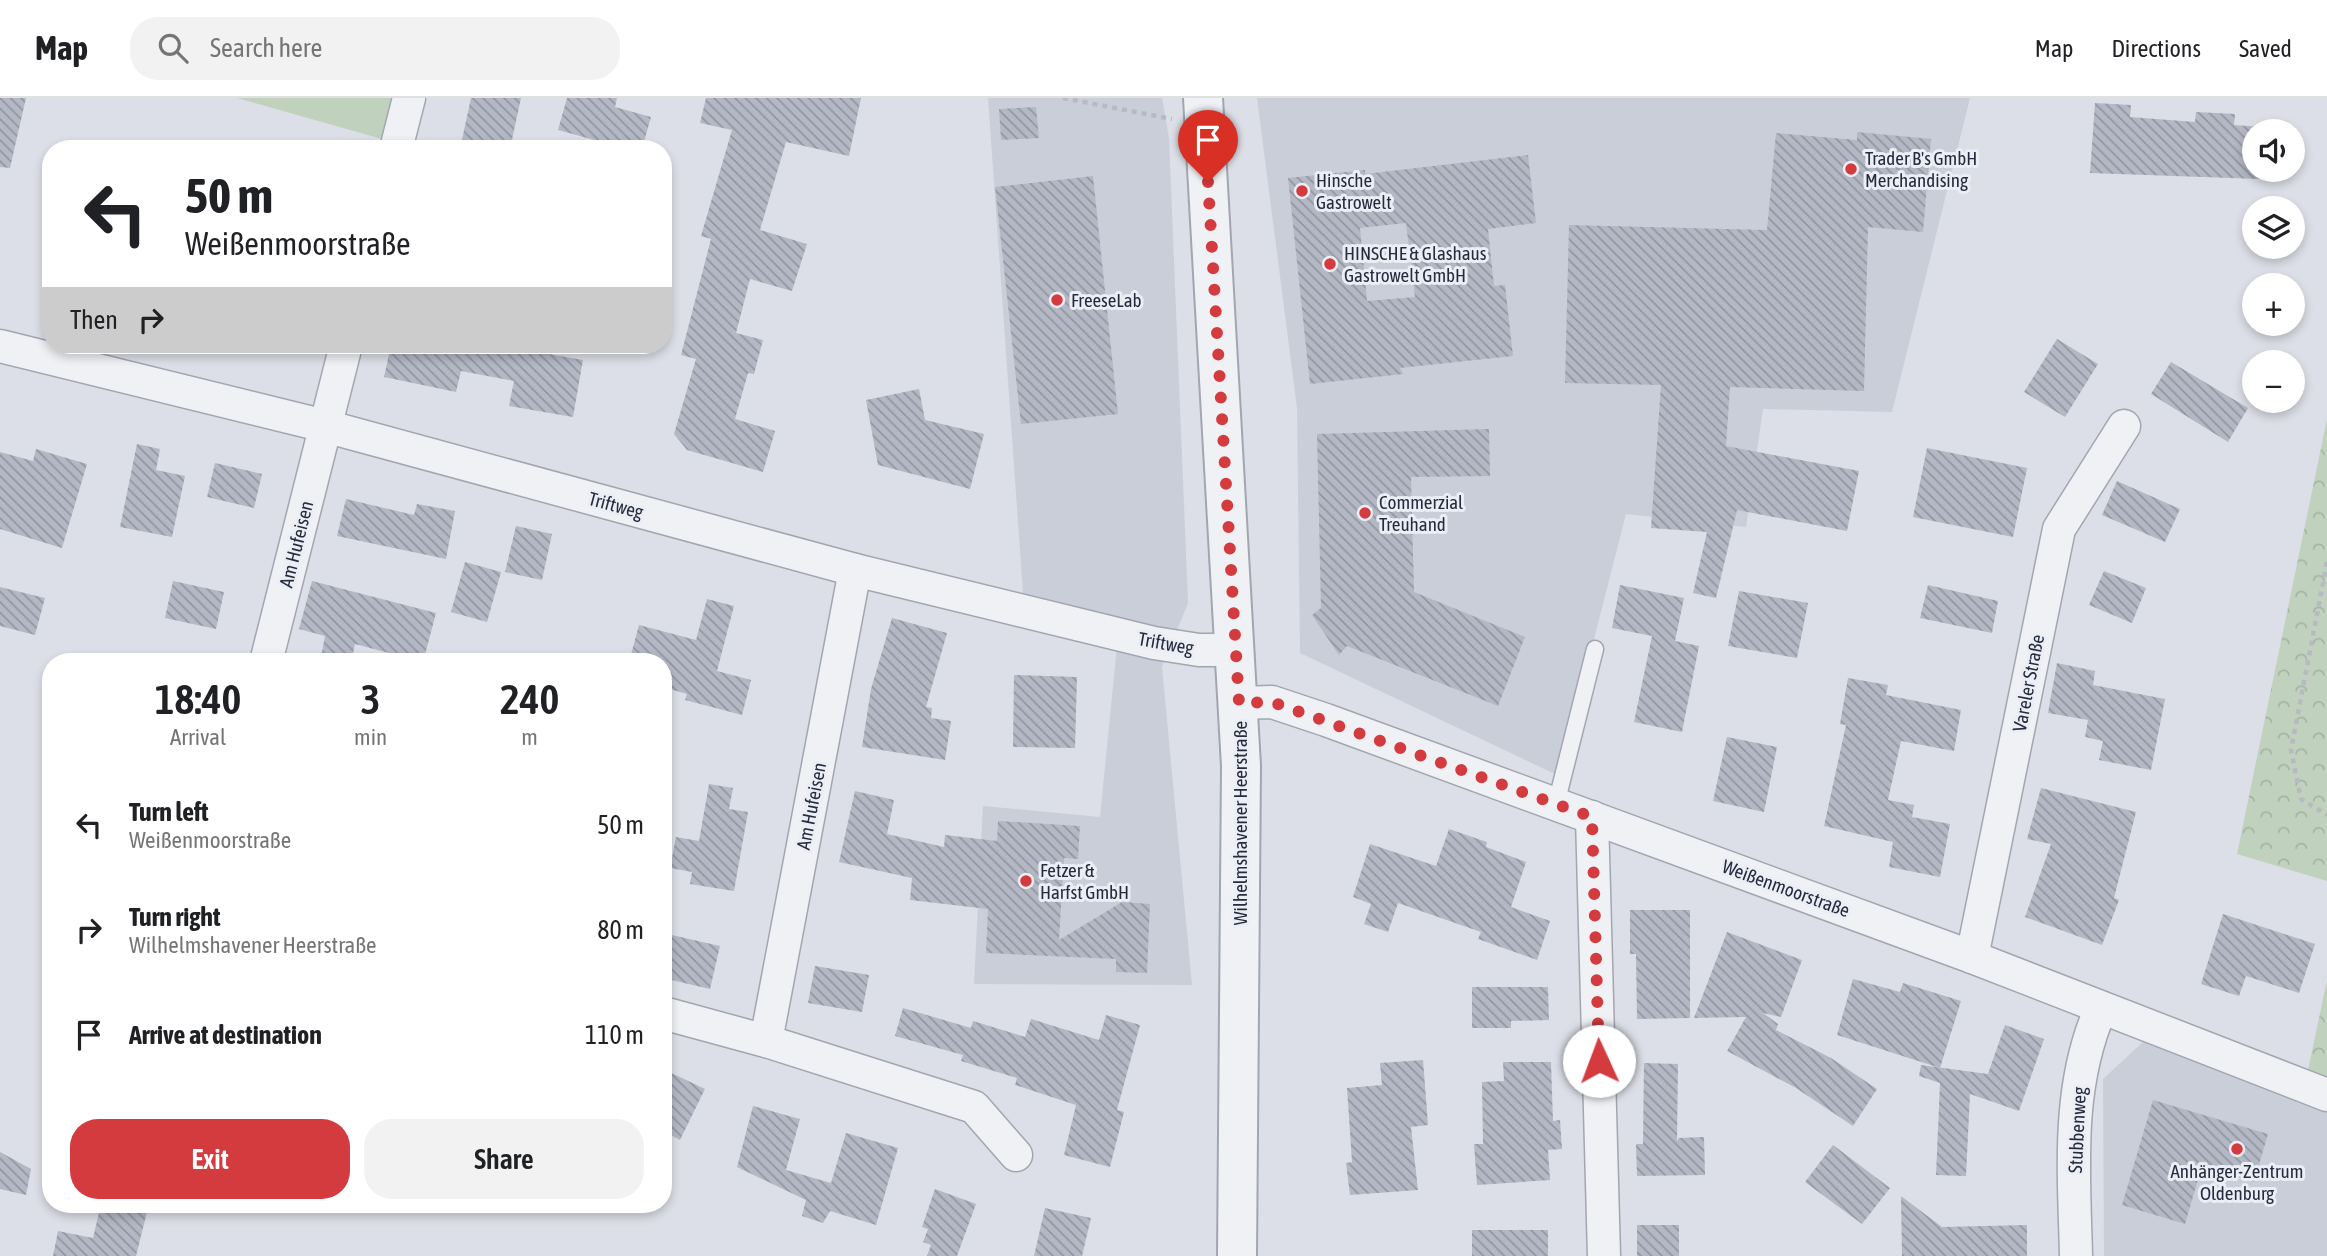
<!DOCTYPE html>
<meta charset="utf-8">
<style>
body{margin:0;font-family:"Asap Condensed",sans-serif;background:#f2f2f2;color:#202124;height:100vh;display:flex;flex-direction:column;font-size:26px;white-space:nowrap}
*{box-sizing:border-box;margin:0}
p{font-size:23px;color:#757577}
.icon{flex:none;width:38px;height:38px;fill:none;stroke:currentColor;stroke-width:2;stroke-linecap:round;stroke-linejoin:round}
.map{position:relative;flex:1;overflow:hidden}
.panel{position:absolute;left:42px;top:555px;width:630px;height:560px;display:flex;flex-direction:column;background:#fff;border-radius:28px;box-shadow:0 4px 10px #0003}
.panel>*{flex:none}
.banner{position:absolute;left:42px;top:42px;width:630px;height:214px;border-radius:28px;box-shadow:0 4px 10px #0003;background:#fff;color:#202124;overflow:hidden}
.tools{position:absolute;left:2242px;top:21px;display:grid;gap:14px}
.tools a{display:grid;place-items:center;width:63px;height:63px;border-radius:50%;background:#fff;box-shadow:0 4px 10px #0003;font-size:35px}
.pin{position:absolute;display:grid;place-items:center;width:60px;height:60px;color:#fff;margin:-72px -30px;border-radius:50% 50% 50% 0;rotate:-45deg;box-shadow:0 0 7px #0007}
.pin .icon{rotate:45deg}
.me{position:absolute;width:77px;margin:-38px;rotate:358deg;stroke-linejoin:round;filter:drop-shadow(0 0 5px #0008)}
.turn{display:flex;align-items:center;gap:24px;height:147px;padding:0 28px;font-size:32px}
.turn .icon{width:91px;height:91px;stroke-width:2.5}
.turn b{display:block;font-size:49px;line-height:60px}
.then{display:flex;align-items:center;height:66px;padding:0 28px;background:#0003;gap:14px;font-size:26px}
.eta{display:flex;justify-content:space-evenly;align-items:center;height:119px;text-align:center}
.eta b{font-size:42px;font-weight:600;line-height:49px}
.primary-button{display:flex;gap:14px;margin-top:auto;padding:14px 28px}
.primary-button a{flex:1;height:80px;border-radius:28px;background:#d33b3f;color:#fff;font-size:28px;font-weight:600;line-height:80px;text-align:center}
.primary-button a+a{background:#f2f2f2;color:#202124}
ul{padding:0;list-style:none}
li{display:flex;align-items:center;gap:21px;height:105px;padding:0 28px}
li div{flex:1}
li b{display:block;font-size:26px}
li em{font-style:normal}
header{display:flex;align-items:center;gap:42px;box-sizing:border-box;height:98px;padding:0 35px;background:#fff;border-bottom:2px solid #e0e0e0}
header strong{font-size:33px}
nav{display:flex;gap:38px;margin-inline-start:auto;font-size:24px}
.search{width:490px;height:63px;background:#f2f2f2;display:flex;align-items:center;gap:18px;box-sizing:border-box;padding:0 24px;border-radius:28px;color:#757577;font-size:26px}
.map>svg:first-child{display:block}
.built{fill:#caced9}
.grass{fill:#c0d1bd}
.park{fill:url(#park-crowns)}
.building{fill:url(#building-back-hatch);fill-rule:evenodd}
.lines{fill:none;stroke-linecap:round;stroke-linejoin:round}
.service-casing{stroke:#a2a6b1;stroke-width:19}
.minor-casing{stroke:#a2a6b1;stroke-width:35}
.tertiary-casing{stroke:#a2a6b1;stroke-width:42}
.path{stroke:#b7bac2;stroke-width:4.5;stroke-dasharray:5 5;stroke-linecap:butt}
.service{stroke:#eff1f5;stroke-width:16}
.minor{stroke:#eff1f5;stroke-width:32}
.tertiary{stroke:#eff1f5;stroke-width:38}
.route{stroke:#d33b3f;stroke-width:12;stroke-dasharray:0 21.6}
.poi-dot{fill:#d33b3f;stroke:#eceef5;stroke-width:2.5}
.labels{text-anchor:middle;stroke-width:6;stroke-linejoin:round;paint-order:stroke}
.poi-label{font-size:19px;fill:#262c3e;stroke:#eceef5;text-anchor:start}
.street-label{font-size:19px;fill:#262c3e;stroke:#eceef5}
</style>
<header>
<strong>Map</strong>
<div class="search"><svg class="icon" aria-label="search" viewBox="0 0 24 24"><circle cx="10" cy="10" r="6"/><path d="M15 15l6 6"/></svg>Search here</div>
<nav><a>Map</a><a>Directions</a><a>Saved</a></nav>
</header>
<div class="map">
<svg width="2327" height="1158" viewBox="0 0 2327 1158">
<defs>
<pattern id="park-crowns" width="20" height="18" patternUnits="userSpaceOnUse" patternTransform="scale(1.75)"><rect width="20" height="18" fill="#c0d1bd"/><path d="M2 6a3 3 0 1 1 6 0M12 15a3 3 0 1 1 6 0" fill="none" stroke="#a5b4a4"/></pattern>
<pattern id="building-back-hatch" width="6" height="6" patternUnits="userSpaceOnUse" patternTransform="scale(1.75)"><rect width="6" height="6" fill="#b3b8c4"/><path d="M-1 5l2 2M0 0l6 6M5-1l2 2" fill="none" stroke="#9196a1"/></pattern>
</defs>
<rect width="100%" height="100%" fill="#dcdfe7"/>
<!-- built -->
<g class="built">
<polygon points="988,0 1162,0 1169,40 1188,505 1162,569 1192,887 974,886 983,708 1100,719 1119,528 1023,495"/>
<polygon points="1257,0 1970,0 1892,314 1763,311 1746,429 1626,416 1559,678 1300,555 1297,310"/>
<polygon points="2143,944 2327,1010 2327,1158 2104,1158 2103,981"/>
</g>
<!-- grass -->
<polygon class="grass" points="237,0 394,0 382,41"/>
<!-- park -->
<g class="park">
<polygon points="2327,321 2327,783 2237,756"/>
<polygon points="2327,882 2327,984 2307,977"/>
</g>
<!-- building -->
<g class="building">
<polygon points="0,0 26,0 10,70 0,69"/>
<polygon points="471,0 521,0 510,51 460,51"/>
<polygon points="567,0 617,0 615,9 651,19 642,51 627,51 558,32"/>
<polygon points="706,0 861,0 849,58 786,44 760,132 807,146 792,193 750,181 736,235 763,242 754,276 748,275 735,321 775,333 763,374 687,352 674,336 696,261 681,257 711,141 701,138 732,32 700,25"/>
<polygon points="2095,5 2131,7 2130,19 2195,24 2196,14 2235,16 2234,27 2262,29 2262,33 2254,33 2254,72 2259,72 2259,81 2090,75"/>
<polygon points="1036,9 1039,40 1001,42 999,11"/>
<polygon points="1857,34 1931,41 1923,134 1868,129 1864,293 1730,289 1726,348 1859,373 1847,433 1737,412 1716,500 1693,495 1707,434 1651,430 1661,287 1565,285 1569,127 1767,132 1776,35 1857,42"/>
<path d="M1528,57l8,68 -48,6 6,57 11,-1 8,71 -113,12 3,6 -93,10 -22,-206 77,-8v4zM1406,125l9,74 -48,4 -7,-73z"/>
<polygon points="1093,78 1118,316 1021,326 995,89"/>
<polygon points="2057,241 2098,266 2065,319 2024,294"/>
<polygon points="391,247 496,247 583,262 573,319 509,308 514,283 461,273 456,294 384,279"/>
<polygon points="2171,264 2248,310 2228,344 2151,296"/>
<polygon points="919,291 925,322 984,336 970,391 878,367 866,302"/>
<polygon points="1489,331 1490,378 1411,379 1414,494 1525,539 1498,608 1347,548 1339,557 1312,517 1321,510 1317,336"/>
<polygon points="137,346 160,351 156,372 185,378 172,439 120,429"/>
<polygon points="1927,350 2027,370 2013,439 1913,419"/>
<polygon points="36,351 87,366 62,450 0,431 0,354 33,363"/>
<polygon points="215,365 262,376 254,410 207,399"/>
<polygon points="2117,383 2180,411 2165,444 2102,417"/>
<polygon points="346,401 414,417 417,406 455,413 446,461 337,438"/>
<polygon points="516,428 552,436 542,482 505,474"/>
<polygon points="465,464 501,474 487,524 451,514"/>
<polygon points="2104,473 2146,490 2132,525 2089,507"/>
<polygon points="173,483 224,494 216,531 165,520"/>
<polygon points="312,483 436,515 423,564 355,546 351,564 320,564 325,538 299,531"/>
<polygon points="1620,487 1684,500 1675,543 1699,548 1682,634 1634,624 1652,538 1612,530"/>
<polygon points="1928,487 1998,503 1992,535 1920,520"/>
<polygon points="0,489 45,500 35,537 0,528"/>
<polygon points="1739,493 1808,505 1797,560 1728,548"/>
<polygon points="707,501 734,508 717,573 751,582 742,617 685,602 687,596 663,589 663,564 629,564 639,527 696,542"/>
<polygon points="892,520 947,535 926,609 932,610 931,620 951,623 945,662 862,649 871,591"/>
<polygon points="2057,565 2095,573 2093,587 2165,601 2151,672 2099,662 2103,643 2085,639 2088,622 2048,615"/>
<polygon points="1014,577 1077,579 1075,650 1013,649"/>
<polygon points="1848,580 1888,587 1886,597 1961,612 1954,653 1901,643 1888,702 1914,707 1912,719 1950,726 1940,779 1889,769 1893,744 1824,728 1846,627 1840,626"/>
<polygon points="1727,639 1777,649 1764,714 1713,703"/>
<polygon points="709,686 733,690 729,711 748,714 734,793 690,786 692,774 670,770 676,739 699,743"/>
<polygon points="2041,690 2136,714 2114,800 2119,802 2102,847 2025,819 2051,746 2027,741"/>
<polygon points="855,693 894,702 887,736 944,749 945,737 997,743 998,723 1080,728 1078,761 1064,760 1059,842 1122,804 1150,806 1147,875 1116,874 1116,861 986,855 988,811 910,802 912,780 839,764"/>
<polygon points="1449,731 1487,744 1486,749 1526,764 1511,809 1550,823 1537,862 1478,841 1481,834 1398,805 1388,834 1364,826 1371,806 1353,799 1370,746 1436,768"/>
<polygon points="1630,812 1690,812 1690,920 1637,921 1636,856 1630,856"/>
<polygon points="2223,816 2315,846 2299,895 2246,878 2239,898 2201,886"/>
<polygon points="1727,834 1802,862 1781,919 1763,915 1778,926 1776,932 1831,960 1877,991 1853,1028 1796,990 1727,953 1746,919 1694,920"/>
<polygon points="663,835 720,848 710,891 663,880"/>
<polygon points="815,868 869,877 862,914 808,905"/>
<polygon points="1853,881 1900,894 1903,885 1961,903 1940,970 1837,937"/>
<polygon points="1472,889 1548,889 1549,922 1511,923 1511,930 1472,930"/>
<polygon points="903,910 971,930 973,923 1025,939 1031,921 1099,942 1106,917 1140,927 1117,1012 1124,1014 1110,1069 1064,1057 1076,1007 1015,987 1017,980 961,963 963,957 895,938"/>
<polygon points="2005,927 2044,941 2019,1013 1970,996 1966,1078 1936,1077 1940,985 1919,978 1921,967 1988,976"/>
<polygon points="1423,962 1428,1027 1411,1029 1418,1092 1350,1097 1346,1065 1352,1064 1347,990 1382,987 1380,965"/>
<polygon points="1503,964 1551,964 1553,1023 1560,1022 1562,1051 1548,1052 1550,1082 1477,1087 1474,1046 1483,1046 1482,984 1504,983"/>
<polygon points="1644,965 1678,966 1677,1043 1679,1040 1704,1039 1705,1077 1637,1078 1636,1046 1643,1046"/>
<polygon points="663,971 705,991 680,1042 663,1033"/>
<polygon points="2153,1002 2268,1036 2254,1084 2202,1068 2185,1126 2122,1107"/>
<polygon points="753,1008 800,1021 786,1072 831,1085 846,1035 898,1050 876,1127 830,1113 823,1125 802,1118 806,1102 737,1069"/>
<polygon points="1833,1047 1890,1090 1862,1126 1805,1084"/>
<polygon points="0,1054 31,1071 26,1097 0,1091"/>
<polygon points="935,1091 976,1106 957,1158 927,1158 931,1147 923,1144 928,1131 922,1129"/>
<polygon points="1901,1098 1942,1129 2027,1127 2027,1158 1902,1158"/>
<polygon points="101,1106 149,1106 136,1158 53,1158 58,1133 93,1140"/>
<polygon points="1045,1110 1091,1120 1082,1158 1034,1158"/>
<rect x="1637" y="1127" width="42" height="31"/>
<rect x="1472" y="1132" width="76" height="26"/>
</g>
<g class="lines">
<defs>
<polyline id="service" points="1556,706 1595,551"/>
<g id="minor">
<polyline points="396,51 409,0"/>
<polyline points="0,248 325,328 855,472 1154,545 1199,552 1235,552"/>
<polyline points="266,564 346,247"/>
<polyline points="1239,605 1272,604 1326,622 1972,859 2327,997"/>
<polyline points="1592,719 1604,1158"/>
<polyline points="1972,859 2059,431 2124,328"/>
<polyline points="663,915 766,943 974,1009 1016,1057"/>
<polyline points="766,943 855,472"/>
<path d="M2076,1158c-2,-85 -10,-169 25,-248"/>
</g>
<polyline id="tertiary" points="1203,0 1241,668 1237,1158"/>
</defs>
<!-- service casing -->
<use href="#service" class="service-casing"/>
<!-- minor casing -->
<use href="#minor" class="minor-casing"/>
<!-- tertiary casing -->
<use href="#tertiary" class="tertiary-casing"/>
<!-- path -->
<g class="path">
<polyline points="1063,0 1172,21"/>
<polyline points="2327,464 2291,652 2301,701 2327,717"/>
</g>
<!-- service -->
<use href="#service" class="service"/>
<!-- minor -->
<use href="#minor" class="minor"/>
<!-- tertiary -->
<use href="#tertiary" class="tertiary"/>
</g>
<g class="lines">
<!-- route -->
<polyline class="route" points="1208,84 1239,605 1272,604 1592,719 1599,963"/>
</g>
<!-- markers -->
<g class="poi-dot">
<circle cx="1851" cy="71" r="7"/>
<circle cx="1302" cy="93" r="7"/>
<circle cx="1330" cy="166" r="7"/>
<circle cx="1057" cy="202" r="7"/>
<circle cx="1365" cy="415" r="7"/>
<circle cx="1026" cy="783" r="7"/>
<circle cx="2237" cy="1051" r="7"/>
</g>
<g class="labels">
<!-- poi labels -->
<g class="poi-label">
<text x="1865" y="67">Trader B's GmbH<tspan x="1865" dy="22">Merchandising</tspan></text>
<text x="1316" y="89">Hinsche<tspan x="1316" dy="22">Gastrowelt</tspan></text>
<text x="1344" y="162">HINSCHE &amp; Glashaus<tspan x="1344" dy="22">Gastrowelt GmbH</tspan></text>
<text x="1071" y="209">FreeseLab</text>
<text x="1379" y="411">Commerzial<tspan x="1379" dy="22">Treuhand</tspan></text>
<text x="1040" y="779">Fetzer &amp;<tspan x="1040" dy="22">Harfst GmbH</tspan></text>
<text x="2237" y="1080" text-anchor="middle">Anhänger-Zentrum<tspan x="2237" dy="22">Oldenburg</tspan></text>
</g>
<!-- street labels -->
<g class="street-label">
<text transform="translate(616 407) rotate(15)" y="7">Triftweg</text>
<text transform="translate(296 446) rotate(-76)" y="7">Am Hufeisen</text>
<text transform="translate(1166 545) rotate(10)" y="7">Triftweg</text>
<text transform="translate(2028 585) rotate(-79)" y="7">Vareler Straße</text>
<text transform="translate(811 708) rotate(-79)" y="7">Am Hufeisen</text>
<text transform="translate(1240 725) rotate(-90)" y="7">Wilhelmshavener Heerstraße</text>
<text transform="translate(1786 790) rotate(20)" y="7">Weißenmoorstraße</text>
<text transform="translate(2077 1032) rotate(-87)" y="7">Stubbenweg</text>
</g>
</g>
</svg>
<div class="tools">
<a><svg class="icon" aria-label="sound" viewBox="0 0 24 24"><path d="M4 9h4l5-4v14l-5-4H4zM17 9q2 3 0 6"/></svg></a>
<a><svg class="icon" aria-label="layers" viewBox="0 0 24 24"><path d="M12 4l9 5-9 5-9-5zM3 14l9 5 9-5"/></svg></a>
<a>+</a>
<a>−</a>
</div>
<div class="pin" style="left:1208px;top:84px;background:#d93025"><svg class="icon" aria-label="arrive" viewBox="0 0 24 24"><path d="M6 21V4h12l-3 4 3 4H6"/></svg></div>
<svg class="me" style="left:1599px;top:963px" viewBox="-20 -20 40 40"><circle r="19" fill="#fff"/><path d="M0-13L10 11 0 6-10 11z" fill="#d33b3f"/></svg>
<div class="banner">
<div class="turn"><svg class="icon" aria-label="left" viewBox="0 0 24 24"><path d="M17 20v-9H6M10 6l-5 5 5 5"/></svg><div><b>50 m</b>Weißenmoorstraße</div></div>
<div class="then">Then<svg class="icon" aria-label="right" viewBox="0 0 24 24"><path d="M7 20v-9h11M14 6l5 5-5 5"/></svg></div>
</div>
<section class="panel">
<div class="eta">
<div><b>18:40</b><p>Arrival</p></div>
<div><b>3</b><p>min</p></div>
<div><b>240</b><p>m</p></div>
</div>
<ul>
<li><svg class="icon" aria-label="left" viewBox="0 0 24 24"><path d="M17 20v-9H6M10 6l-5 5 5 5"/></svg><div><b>Turn left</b><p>Weißenmoorstraße</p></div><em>50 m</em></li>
<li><svg class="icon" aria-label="right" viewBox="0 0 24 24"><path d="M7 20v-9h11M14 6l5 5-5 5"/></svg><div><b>Turn right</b><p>Wilhelmshavener Heerstraße</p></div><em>80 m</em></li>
<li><svg class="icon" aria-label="arrive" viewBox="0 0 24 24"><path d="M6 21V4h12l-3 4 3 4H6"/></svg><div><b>Arrive at destination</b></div><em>110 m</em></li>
</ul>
<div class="primary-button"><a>Exit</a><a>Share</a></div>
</section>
</div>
